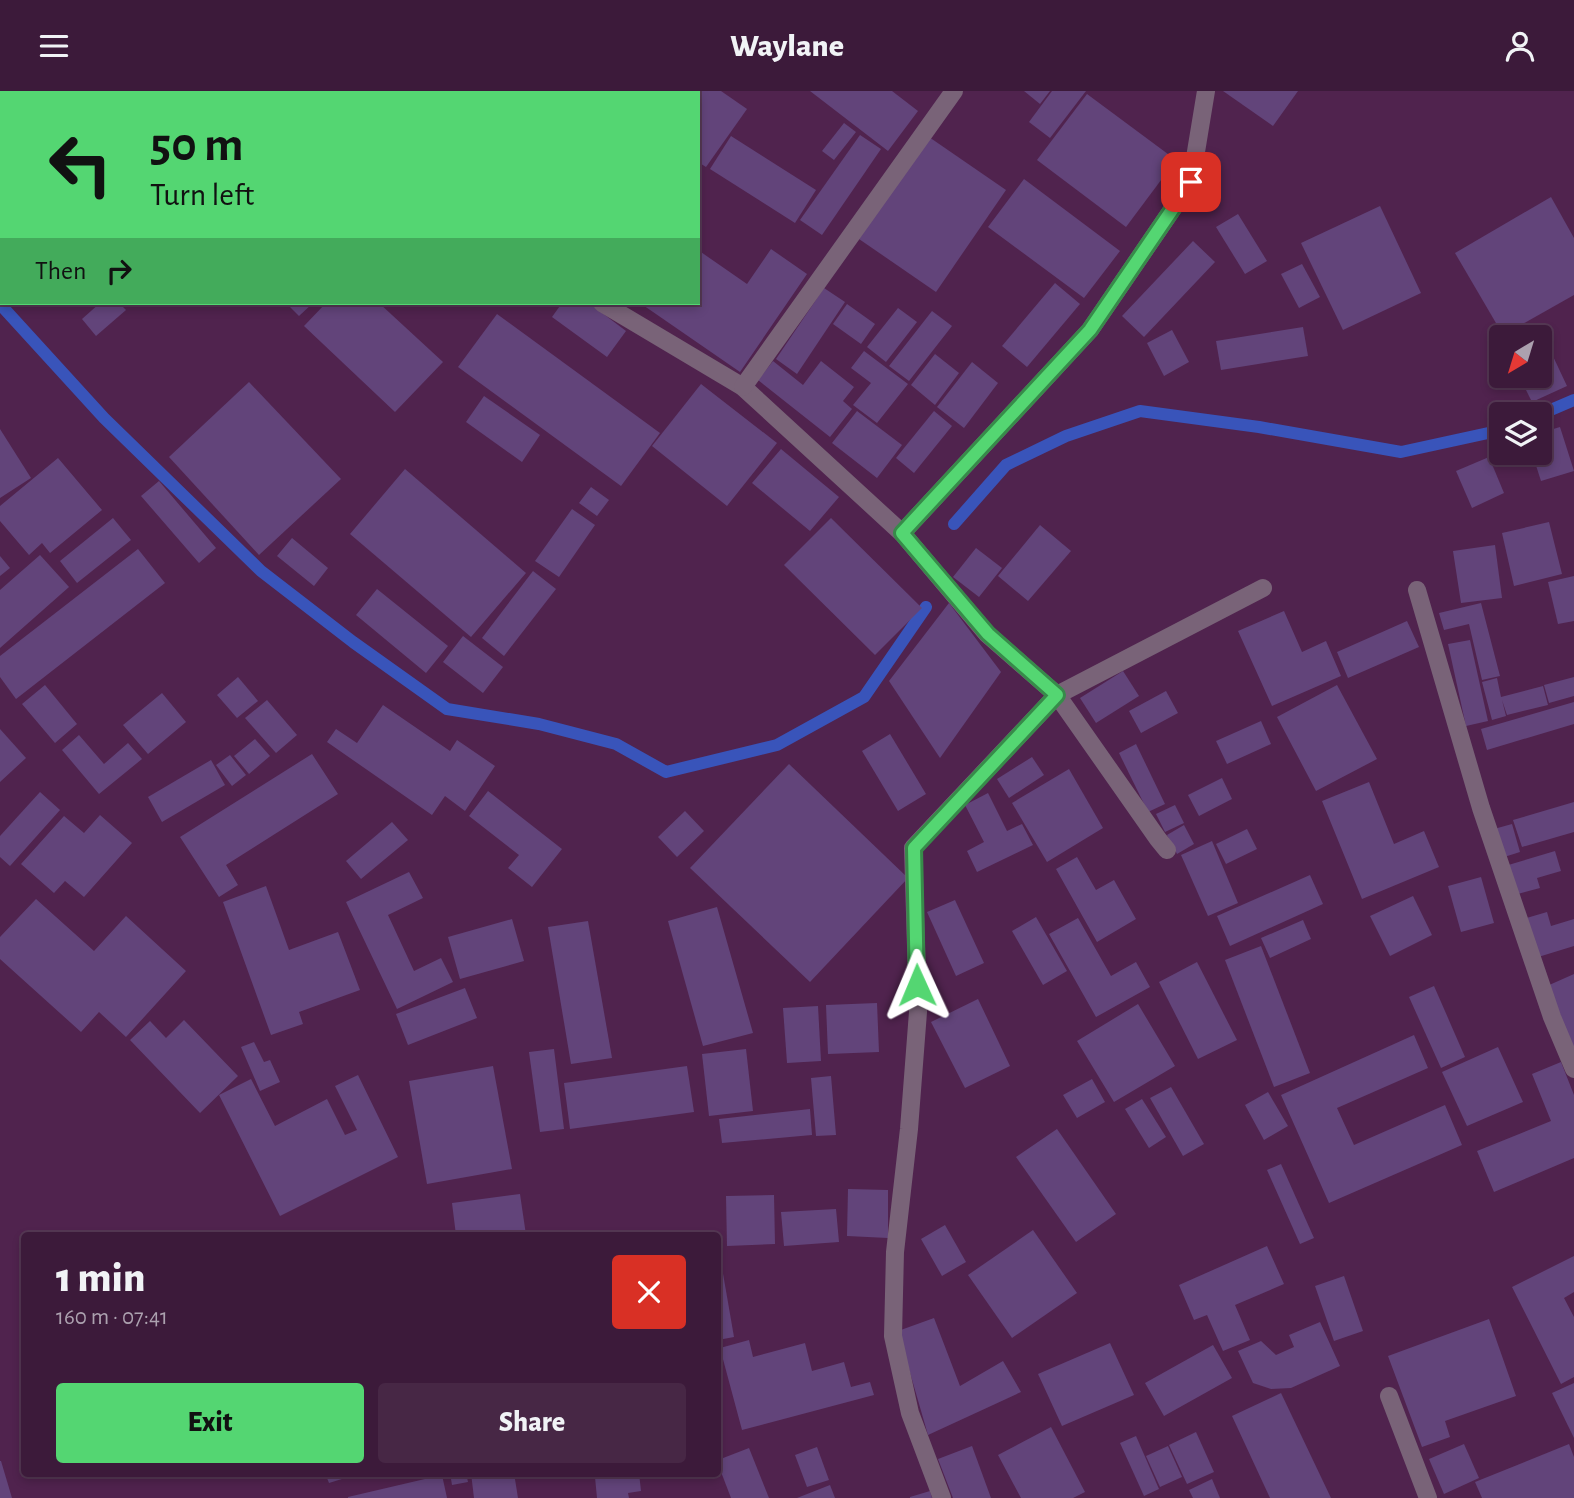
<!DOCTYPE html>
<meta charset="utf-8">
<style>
body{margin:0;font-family:"Alegreya Sans",sans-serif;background:#472745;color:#f1f3f6;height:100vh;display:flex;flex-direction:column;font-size:26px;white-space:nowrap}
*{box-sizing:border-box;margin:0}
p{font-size:23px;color:#aca1af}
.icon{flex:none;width:38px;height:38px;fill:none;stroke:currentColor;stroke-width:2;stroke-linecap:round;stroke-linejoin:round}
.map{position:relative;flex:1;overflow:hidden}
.panel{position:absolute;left:21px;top:1141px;width:700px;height:245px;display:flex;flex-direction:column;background:#3c1a3a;border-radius:7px;box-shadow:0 4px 10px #0003,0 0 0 2px #553854}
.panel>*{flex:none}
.guide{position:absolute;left:0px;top:0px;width:700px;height:214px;box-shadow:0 4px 10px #0003,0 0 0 2px #553854;background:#54d672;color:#111;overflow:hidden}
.needle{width:46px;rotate:218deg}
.controls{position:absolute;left:1489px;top:234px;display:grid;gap:14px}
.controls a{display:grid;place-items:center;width:63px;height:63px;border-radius:7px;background:#3c1a3a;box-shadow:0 4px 10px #0003,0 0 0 2px #553854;font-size:35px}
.pin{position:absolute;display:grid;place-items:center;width:60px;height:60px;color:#fff;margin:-30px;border-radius:14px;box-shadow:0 4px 10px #0006}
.me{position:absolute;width:77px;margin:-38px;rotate:359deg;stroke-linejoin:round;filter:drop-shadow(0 0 5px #0008)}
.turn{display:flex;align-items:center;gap:24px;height:147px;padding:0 35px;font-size:32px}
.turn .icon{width:91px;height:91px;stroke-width:2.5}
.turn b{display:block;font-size:49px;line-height:60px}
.then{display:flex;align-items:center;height:66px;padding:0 35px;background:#0003;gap:14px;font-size:26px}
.round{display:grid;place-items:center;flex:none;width:74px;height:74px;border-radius:7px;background:#472745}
.overview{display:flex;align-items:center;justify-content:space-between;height:119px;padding:0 35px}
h1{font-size:42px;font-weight:800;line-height:52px}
.primary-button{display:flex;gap:14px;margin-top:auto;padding:14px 35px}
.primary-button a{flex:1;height:80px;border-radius:7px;background:#54d672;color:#111;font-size:28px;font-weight:800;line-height:80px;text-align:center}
.primary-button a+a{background:#472745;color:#f1f3f6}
header{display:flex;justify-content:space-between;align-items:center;height:91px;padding:0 35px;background:#3c1a3a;font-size:32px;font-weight:800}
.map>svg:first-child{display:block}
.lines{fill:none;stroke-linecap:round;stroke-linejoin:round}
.stream{stroke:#3954ba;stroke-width:12}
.building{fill:#62447a}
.minor{stroke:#796378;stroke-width:18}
.route-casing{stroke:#378b4a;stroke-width:18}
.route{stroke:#54d672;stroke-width:12}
</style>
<header><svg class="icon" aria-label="menu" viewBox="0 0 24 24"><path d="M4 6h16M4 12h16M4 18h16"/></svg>Waylane<svg class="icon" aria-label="person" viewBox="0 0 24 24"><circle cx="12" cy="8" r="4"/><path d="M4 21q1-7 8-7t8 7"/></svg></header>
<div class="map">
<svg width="1574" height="1407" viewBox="0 0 1574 1407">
<rect width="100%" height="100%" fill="#50234e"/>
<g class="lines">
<!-- stream -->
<g class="stream">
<polyline points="0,213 104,327 261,480 353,551 447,618 539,633 616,653 666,681 777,654 864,606 926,516"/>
<polyline points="1539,324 1574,309"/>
<polyline points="954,433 1006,374 1066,345 1140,320 1259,336 1401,361 1502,339"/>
</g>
</g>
<!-- building -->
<g class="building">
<polygon points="698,0 721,0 747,18 706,76 698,71"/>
<polygon points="810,0 892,0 918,20 888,60"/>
<polygon points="1024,0 1050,0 1040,13"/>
<polygon points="1052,0 1086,0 1050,47 1029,31"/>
<polygon points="1223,0 1298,0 1273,35"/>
<polygon points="1087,3 1176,69 1126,136 1037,69"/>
<polygon points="844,32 856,41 834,69 822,60"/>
<polygon points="860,44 881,58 822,144 800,129"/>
<polygon points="731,45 816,99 795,132 710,78"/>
<polygon points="929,46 1006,99 936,201 859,148"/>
<polygon points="1024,88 1120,160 1084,207 988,136"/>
<polygon points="1551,106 1574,147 1574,204 1503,244 1455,162"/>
<polygon points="1380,115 1421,202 1343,239 1301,152"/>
<polygon points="1238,123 1267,170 1245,183 1216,136"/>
<polygon points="1193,150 1215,171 1144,246 1122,225"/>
<polygon points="771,158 807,183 740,281 640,212 698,212 698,159 747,193"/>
<polygon points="1302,173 1320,206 1299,217 1281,183"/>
<polygon points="1055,192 1080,213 1027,276 1002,255"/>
<polygon points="824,197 845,211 797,283 776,268"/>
<polygon points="100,212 119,212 126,219 96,245 82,228"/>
<polygon points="286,212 313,212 299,225"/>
<polygon points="326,212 379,212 443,271 395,321 304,235"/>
<polygon points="562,212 589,212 626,240 607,266 552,226"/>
<polygon points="847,213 875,233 861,253 833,233"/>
<polygon points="898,217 917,231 886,271 867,256"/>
<polygon points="932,220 952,235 909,290 889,275"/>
<polygon points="497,223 660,342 621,395 458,276"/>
<polygon points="1303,236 1308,265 1221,279 1216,250"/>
<polygon points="1172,239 1189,271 1164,285 1147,252"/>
<polygon points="1542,242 1567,295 1532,311 1519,285 1540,285 1540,247 1531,247"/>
<polygon points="864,260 908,293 877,332 853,314 871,292 851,277"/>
<polygon points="935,263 959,282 935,314 911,294"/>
<polygon points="773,270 803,294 821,270 854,296 843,310 852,318 830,346 758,289"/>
<polygon points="972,271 998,292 964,337 937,316"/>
<polygon points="249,291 341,388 259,464 169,366"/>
<polygon points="701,293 777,352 727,415 652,355"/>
<polygon points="484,305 540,344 522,371 466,331"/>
<polygon points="857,320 902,354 877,387 832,352"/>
<polygon points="934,320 952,335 914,382 896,367"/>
<polygon points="1560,336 1574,380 1541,390 1532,362 1540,362 1540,342"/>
<polygon points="0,338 31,387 0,407"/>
<polygon points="781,358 839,406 810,440 752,392"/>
<polygon points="1489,366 1504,402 1472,417 1456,380"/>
<polygon points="58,367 102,419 50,462 42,452 29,464 0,430 0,415"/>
<polygon points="405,378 526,482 471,546 350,443"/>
<polygon points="159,390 216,457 199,472 141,405"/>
<polygon points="591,396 609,409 597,425 579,412"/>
<polygon points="572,418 595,434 559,486 535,470"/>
<polygon points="113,427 131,449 77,492 60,470"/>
<polygon points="831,427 922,517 875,564 784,474"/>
<polygon points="1549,431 1562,483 1514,495 1502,442"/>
<polygon points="1040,434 1071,460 1028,510 998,485"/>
<polygon points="292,447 328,477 314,495 277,465"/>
<polygon points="1495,454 1502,507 1461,512 1453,460"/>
<polygon points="976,457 1002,477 979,506 953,486"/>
<polygon points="138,458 165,492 16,608 0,586 0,565"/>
<polygon points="40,464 69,496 0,557 0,499"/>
<polygon points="0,465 10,477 0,485"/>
<polygon points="533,480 556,498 504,565 482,547"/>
<polygon points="1574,485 1574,530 1558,533 1548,491"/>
<polygon points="377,498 448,555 426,582 356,524"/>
<polygon points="949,512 1001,581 940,667 889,590"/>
<polygon points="1481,512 1500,585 1482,589 1469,533 1444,539 1439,522"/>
<polygon points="1284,520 1302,561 1326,550 1341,585 1272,615 1238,540"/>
<polygon points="1407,530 1419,556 1348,587 1337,561"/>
<polygon points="463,545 503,576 483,602 443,571"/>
<polygon points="1470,549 1488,630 1466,635 1448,553"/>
<polygon points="1123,580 1139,605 1096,632 1080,607"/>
<polygon points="238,586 258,610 237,627 217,604"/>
<polygon points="1574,586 1574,605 1549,612 1544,594"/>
<polygon points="1497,587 1501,606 1543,595 1548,614 1507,624 1502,609 1506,625 1492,629 1482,591"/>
<polygon points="45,594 77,633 55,652 22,613"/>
<polygon points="1337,594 1377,668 1316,700 1277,626"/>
<polygon points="1166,600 1178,622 1141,642 1129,620"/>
<polygon points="162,602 186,631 148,663 123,634"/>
<polygon points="267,609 297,644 276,662 245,627"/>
<polygon points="1574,611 1574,633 1487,659 1481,638"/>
<polygon points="383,614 450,660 457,649 495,675 465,720 445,705 432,724 327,651 336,638 357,652"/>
<polygon points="1261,630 1271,653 1227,673 1216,650"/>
<polygon points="0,638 26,667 0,691"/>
<polygon points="890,643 926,703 898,720 862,660"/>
<polygon points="79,644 104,673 128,652 142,668 99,703 62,659"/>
<polygon points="255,648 270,665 249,683 234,665"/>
<polygon points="1136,653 1165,713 1148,721 1119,662"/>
<polygon points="312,663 338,703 226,774 238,794 219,806 180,746"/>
<polygon points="230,664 246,684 232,695 216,674"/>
<polygon points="1032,666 1044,684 1009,707 997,688"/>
<polygon points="211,669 225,694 162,731 148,706"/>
<polygon points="789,673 908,787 810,891 690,777"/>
<polygon points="1069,678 1103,737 1047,771 1012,712"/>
<polygon points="1222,687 1232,708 1199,725 1188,704"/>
<polygon points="1369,691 1394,753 1424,740 1439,776 1362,808 1322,710"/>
<polygon points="488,700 562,758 532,796 508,777 519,764 469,725"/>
<polygon points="40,701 60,719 10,775 0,766 0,745"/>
<polygon points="988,702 1007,740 1022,733 1033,754 977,781 967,760 984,751 965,714"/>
<polygon points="1574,711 1574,741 1522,756 1513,729"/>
<polygon points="1175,714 1184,732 1165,741 1156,723"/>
<polygon points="685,720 704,740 677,766 658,746"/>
<polygon points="100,724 132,752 84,806 65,790 54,802 21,773 64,725 84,742"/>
<polygon points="392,731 408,749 361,788 346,770"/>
<polygon points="1512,733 1520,761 1501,767 1494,738"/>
<polygon points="1184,734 1194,753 1177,763 1167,744"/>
<polygon points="1247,738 1257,758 1226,773 1216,753"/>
<polygon points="1212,750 1238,812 1208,825 1181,764"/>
<polygon points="1555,760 1561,780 1537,787 1540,797 1514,804 1505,775"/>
<polygon points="1077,766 1096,799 1114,789 1136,828 1097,851 1056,778"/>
<polygon points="409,781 423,807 388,824 414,880 441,867 453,891 397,918 346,811"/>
<polygon points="1310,784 1323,813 1230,855 1217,825"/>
<polygon points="1481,786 1494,832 1461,841 1448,795"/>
<polygon points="266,795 289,859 338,841 360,899 299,921 303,933 271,944 223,811"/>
<polygon points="1413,805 1432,844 1390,865 1370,825"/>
<polygon points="36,808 94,860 126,825 186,880 126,946 99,921 81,941 0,868 0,846"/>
<polygon points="955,809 984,872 956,885 927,821"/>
<polygon points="717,816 753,942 703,955 668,830"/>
<polygon points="1547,821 1551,835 1574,828 1574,855 1535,867 1523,828"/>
<polygon points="1036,826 1067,880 1043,894 1012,840"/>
<polygon points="1078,827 1111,885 1136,871 1150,896 1096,926 1049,843"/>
<polygon points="512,828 524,870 460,888 448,846"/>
<polygon points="1303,829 1311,848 1270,867 1261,847"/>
<polygon points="588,830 612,967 571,973 548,836"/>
<polygon points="1261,855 1310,982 1274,996 1225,869"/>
<polygon points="1197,871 1237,949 1198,968 1159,891"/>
<polygon points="1574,883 1574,957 1547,895"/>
<polygon points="1434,895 1465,966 1441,977 1409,906"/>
<polygon points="465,897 477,927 408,954 396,923"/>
<polygon points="978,908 1010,975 965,997 931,931"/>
<polygon points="877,912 879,961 828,963 826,914"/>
<polygon points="1138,913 1175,975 1114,1011 1077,950"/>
<polygon points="818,915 821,970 787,972 783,917"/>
<polygon points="184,929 238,985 200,1022 130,949 150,930 166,947"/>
<polygon points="1414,944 1428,977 1337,1017 1354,1054 1445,1014 1462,1054 1329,1112 1281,1004"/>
<polygon points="254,951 264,971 270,969 280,991 260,1000 241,956"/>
<polygon points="1498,956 1523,1011 1467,1035 1442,981"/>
<polygon points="554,958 564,1038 540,1041 529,961"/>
<polygon points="746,958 753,1020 709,1025 702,963"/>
<polygon points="1561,971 1574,1004 1574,1067 1494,1101 1477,1060 1551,1030 1532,983"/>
<polygon points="493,975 512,1078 427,1093 409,990"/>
<polygon points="687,975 694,1021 570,1038 564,992"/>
<polygon points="358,984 398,1066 280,1125 219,1004 251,988 275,1035 327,1008 345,1044 357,1039 335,995"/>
<polygon points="831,985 836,1044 816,1045 811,987"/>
<polygon points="1092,988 1105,1011 1077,1027 1063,1004"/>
<polygon points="1171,996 1204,1053 1183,1065 1150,1007"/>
<polygon points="1268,1001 1288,1035 1264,1049 1245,1014"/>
<polygon points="1142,1008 1166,1046 1149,1057 1125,1018"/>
<polygon points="810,1018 812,1044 722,1052 719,1028"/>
<polygon points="1057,1038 1116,1123 1076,1151 1016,1066"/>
<polygon points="1281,1073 1314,1147 1300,1153 1267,1079"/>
<polygon points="848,1098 888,1099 888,1147 847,1145"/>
<polygon points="520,1103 526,1144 456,1144 452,1112"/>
<polygon points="774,1104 775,1153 727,1155 726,1105"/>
<polygon points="836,1118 839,1151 784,1155 781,1121"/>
<polygon points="945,1134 966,1171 942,1185 921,1148"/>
<polygon points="1033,1139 1077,1202 1012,1247 968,1184"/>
<polygon points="1267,1155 1284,1193 1235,1214 1250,1249 1223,1260 1207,1224 1194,1229 1179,1194"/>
<polygon points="1574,1165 1574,1201 1564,1207 1574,1226 1574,1286 1561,1293 1512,1196"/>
<polygon points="718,1171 721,1171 734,1246 718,1249"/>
<polygon points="1344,1185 1363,1240 1334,1250 1315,1195"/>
<polygon points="934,1227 960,1295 1003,1270 1021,1301 928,1344 898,1240"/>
<polygon points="1489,1228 1516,1305 1445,1330 1450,1346 1422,1356 1388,1265"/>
<polygon points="1320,1231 1340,1275 1291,1297 1271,1298 1253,1292 1238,1260 1261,1250 1276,1264 1294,1256 1289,1244"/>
<polygon points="749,1249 753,1266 805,1252 812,1280 844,1271 851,1296 870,1291 874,1304 742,1339 720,1257"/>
<polygon points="1110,1252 1134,1304 1062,1335 1038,1283"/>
<polygon points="1213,1254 1232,1287 1164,1325 1145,1292"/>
<polygon points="1574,1292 1574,1347 1552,1302"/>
<polygon points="1281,1302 1331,1407 1270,1407 1232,1325"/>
<polygon points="1051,1336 1085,1401 1073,1407 1021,1407 998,1364"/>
<polygon points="1196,1341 1214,1381 1187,1393 1169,1354"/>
<polygon points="1136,1345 1159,1398 1144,1405 1120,1352"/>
<polygon points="1464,1353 1479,1387 1444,1403 1429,1368"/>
<polygon points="1569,1353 1574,1366 1574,1407 1482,1407 1475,1391"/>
<polygon points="972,1355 991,1407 953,1407 938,1368"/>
<polygon points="1168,1355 1182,1386 1160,1396 1146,1365"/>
<polygon points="817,1356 829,1389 807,1396 795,1364"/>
<polygon points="749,1357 769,1407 731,1407 718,1373 718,1369"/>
<polygon points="0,1370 1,1370 12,1407 0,1407"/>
<polygon points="325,1382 358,1382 358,1383 329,1392"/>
<polygon points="450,1382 466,1382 468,1391 452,1394"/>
<polygon points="471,1382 514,1382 518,1407 474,1407"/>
<polygon points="612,1382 639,1382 641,1400 628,1402 629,1407 597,1407 595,1386 612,1384"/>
<polygon points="442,1384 447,1407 348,1407 348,1406"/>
<polygon points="1212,1388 1220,1407 1193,1407 1189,1399"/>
<polygon points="830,1394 835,1407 797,1407"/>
<polygon points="930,1400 932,1407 910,1407 910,1406"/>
</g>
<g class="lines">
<!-- minor -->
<g class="minor">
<polyline points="352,0 353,2"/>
<polyline points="602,212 743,296 902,442 987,543 1057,604 1158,748 1167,759"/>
<polyline points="743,296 954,0"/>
<polyline points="902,442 1090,239 1191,91 1206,0"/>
<polyline points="1417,499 1481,717 1552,926 1574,978"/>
<polyline points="1389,1305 1428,1407"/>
<polyline points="942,1407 910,1322 893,1245 895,1161 909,1038 918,921 913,757 1057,604 1263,497"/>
</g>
</g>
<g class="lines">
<defs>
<polyline id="route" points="917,894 914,757 1057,604 988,543 902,442 1090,239 1191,91"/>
</defs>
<!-- route casing -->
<use href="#route" class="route-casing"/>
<!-- route -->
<use href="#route" class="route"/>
</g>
</svg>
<div class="controls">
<a><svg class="needle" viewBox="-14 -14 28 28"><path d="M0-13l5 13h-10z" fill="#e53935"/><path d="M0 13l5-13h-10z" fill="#aca1af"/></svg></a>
<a><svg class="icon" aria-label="layers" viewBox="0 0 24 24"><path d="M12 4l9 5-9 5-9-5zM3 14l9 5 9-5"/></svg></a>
</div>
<div class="pin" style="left:1191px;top:91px;background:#d93025"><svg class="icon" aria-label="arrive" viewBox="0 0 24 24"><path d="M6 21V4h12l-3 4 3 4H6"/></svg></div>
<svg class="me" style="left:917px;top:894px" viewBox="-20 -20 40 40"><path d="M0-17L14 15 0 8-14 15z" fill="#54d672" stroke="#fff" stroke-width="4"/></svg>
<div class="guide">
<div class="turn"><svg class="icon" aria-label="left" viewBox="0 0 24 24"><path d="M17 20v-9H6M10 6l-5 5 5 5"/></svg><div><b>50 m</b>Turn left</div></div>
<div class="then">Then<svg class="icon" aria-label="right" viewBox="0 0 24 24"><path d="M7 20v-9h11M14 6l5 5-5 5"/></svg></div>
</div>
<section class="panel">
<div class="overview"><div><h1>1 min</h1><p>160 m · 07:41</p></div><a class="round" style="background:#d93025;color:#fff"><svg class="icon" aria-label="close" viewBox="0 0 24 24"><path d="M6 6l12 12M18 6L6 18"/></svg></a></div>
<div class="primary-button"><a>Exit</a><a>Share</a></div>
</section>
</div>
